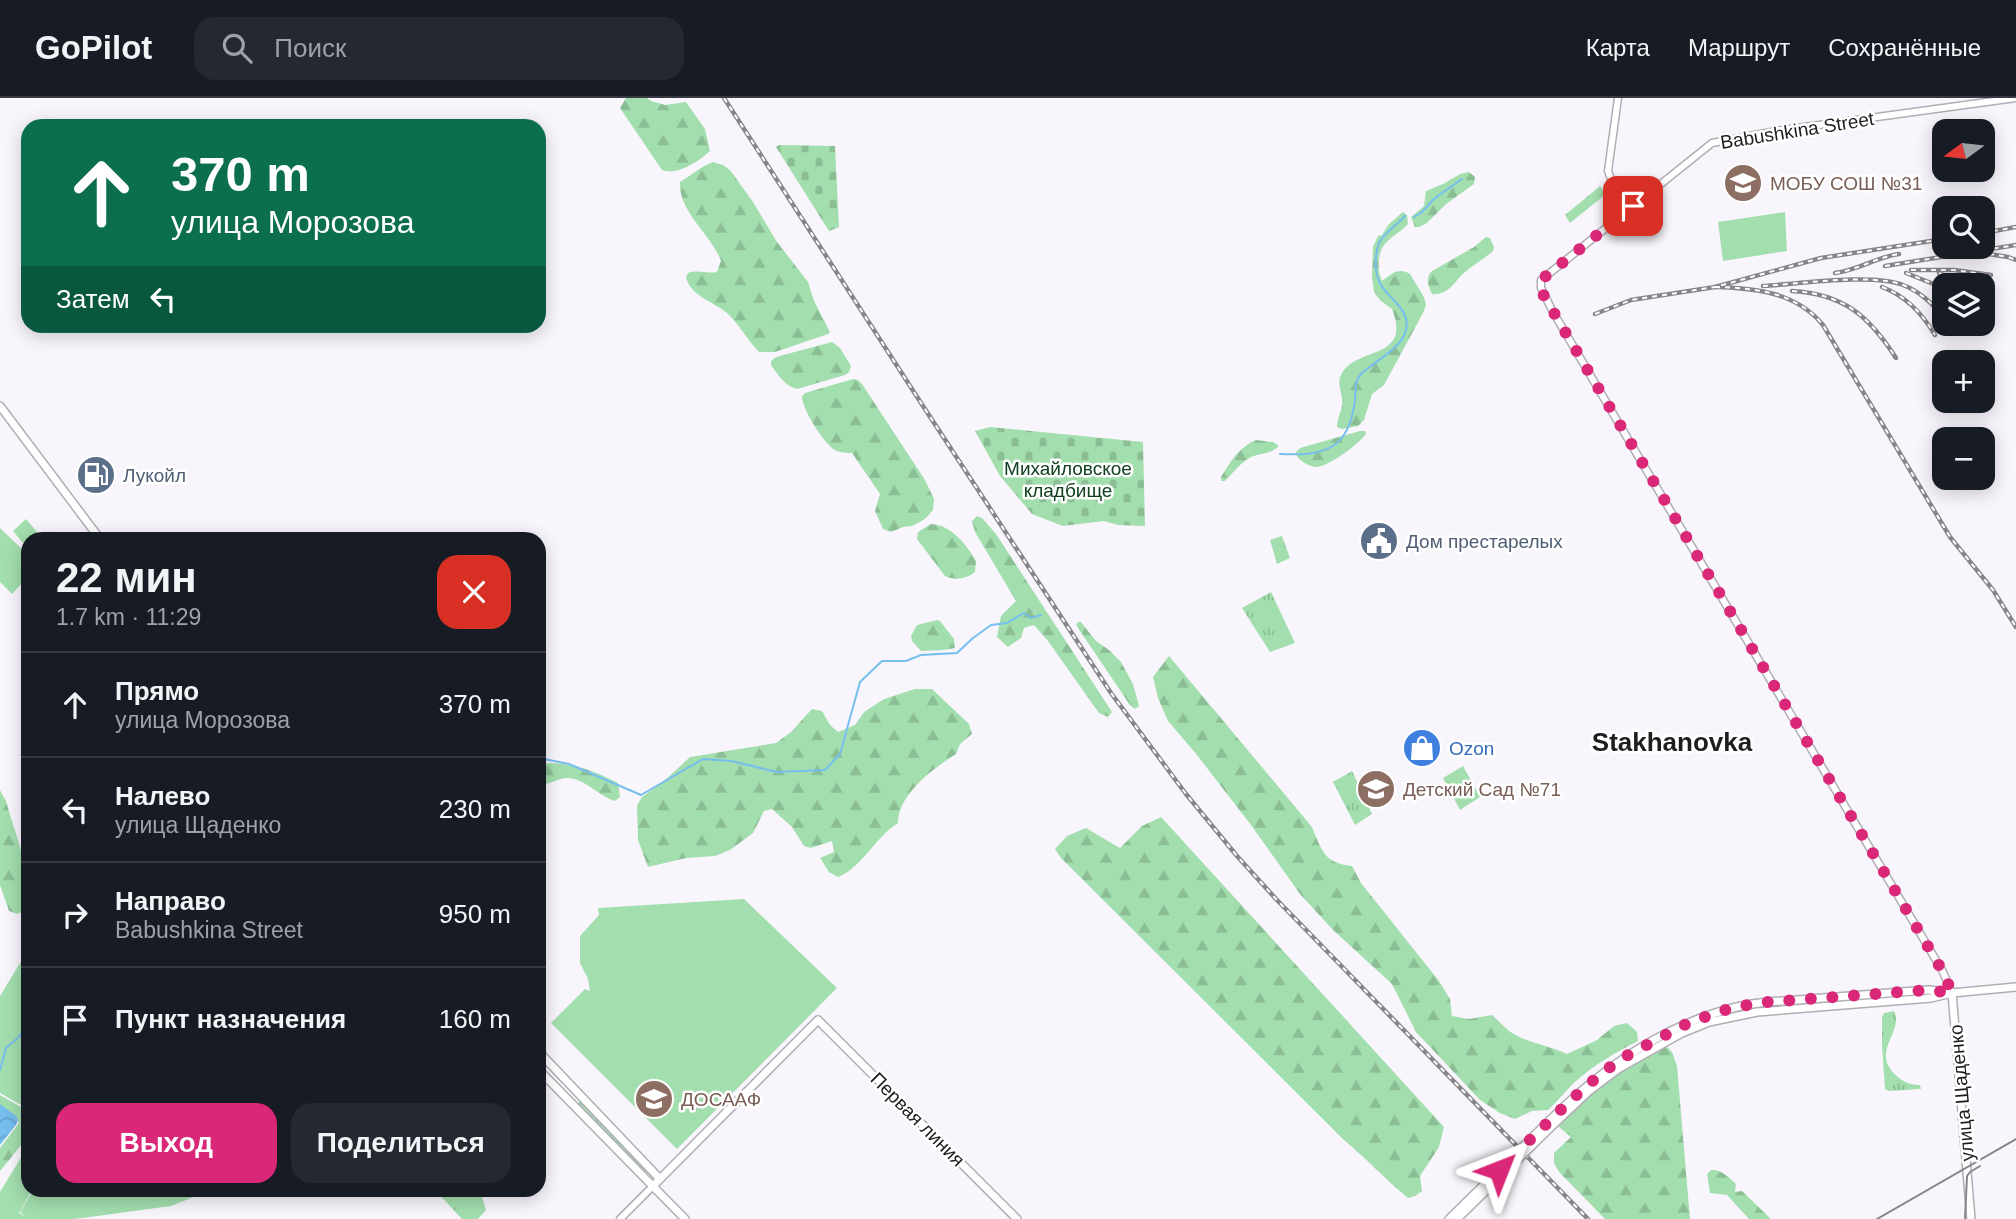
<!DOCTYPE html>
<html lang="ru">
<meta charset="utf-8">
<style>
body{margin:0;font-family:Arial,sans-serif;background:#242831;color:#f1f3f6;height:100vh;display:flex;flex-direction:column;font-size:26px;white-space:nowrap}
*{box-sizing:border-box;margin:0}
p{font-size:23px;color:#9ea1a6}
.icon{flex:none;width:38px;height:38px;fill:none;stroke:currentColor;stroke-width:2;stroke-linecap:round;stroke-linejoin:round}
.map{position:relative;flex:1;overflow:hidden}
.details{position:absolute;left:21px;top:434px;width:525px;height:665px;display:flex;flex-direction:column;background:#171b24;border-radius:21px;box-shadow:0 4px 18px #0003}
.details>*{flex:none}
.guide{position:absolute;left:21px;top:21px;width:525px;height:214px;border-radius:21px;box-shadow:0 4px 18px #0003;background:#0b6e4f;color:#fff;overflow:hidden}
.needle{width:46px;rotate:255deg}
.buttons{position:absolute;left:1932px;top:21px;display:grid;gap:14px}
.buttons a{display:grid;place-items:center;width:63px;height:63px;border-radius:14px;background:#171b24;box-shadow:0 4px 18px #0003;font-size:35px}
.pin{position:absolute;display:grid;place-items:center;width:60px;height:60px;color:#fff;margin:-30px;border-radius:14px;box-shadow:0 4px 10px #0006}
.me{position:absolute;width:77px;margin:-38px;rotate:45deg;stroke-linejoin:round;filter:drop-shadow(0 0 5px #0008)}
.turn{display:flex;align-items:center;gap:24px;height:147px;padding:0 35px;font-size:32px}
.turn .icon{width:91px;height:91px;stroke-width:2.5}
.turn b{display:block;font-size:49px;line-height:60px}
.then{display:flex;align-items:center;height:66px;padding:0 35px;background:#0003;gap:14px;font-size:26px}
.round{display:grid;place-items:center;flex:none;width:74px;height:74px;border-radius:21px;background:#242831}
.overview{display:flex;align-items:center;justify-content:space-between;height:119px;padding:0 35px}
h1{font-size:42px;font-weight:700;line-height:52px}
.button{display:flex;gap:14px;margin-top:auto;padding:14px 35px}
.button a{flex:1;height:80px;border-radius:21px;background:#db2777;color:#fff;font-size:28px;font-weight:700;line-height:80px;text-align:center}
.button a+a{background:#242831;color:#f1f3f6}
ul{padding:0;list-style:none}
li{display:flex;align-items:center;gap:21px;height:105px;padding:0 35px;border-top:2px solid #363941}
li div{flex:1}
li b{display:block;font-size:26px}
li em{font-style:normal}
header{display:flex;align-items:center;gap:42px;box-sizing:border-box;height:98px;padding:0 35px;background:#171b24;border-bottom:2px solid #363941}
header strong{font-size:33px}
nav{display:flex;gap:38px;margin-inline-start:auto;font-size:24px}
.search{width:490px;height:63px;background:#242831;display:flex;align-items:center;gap:18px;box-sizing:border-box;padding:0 24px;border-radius:21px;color:#9ea1a6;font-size:26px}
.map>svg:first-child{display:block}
.grass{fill:url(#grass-tufts)}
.forest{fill:url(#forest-firs)}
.cemetery{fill:url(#cemetery-stones)}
.garden{fill:#a3deae}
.water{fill:url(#water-waves)}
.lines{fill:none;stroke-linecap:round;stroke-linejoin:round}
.stream{stroke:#76beee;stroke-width:2}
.minor-casing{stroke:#b0aeb4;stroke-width:9}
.major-casing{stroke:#b0aeb4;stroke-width:10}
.minor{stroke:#fff;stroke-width:6}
.major{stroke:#fff;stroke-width:7}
.tram{stroke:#878589;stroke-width:2}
.rail-casing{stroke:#878589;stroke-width:4.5}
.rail{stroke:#fff;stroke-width:2;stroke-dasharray:5;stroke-linecap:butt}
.major-bridge-casing{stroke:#b0aeb4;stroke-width:10;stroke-linecap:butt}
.major-bridge{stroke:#fff;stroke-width:7}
.route{stroke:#db2777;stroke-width:12;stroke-dasharray:0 21.6}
.labels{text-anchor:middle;stroke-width:5;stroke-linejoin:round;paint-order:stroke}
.street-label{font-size:19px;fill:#1e1d1f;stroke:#fff}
.education-label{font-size:19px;fill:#785e54;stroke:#fff;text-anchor:start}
.park-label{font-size:19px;fill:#11411f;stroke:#fff}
.service-label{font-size:19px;fill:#4e5e75;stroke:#fff;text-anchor:start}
.shop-label{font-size:19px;fill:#366cbe;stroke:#fff;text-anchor:start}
.district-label{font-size:26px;font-weight:bold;fill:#1e1d1f;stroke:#fff}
</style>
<header>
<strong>GoPilot</strong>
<div class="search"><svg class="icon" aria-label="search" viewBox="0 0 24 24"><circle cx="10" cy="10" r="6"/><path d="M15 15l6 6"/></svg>Поиск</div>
<nav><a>Карта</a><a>Маршрут</a><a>Сохранённые</a></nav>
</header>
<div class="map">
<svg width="2016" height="1121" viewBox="0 0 2016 1121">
<defs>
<pattern id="grass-tufts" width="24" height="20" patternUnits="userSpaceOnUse" patternTransform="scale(1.75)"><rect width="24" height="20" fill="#a3deae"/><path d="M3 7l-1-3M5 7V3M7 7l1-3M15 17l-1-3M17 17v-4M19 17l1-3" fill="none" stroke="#8cbe95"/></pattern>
<pattern id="forest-firs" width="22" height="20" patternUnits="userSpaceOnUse" patternTransform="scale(1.75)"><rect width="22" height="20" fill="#a3deae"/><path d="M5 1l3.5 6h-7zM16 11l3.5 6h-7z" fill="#8cbe95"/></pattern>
<pattern id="cemetery-stones" width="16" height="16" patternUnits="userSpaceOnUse" patternTransform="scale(1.75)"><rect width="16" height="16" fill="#a3deae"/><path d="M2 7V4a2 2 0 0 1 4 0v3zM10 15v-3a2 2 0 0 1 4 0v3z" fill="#8cbe95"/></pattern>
<pattern id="water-waves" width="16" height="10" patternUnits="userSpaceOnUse" patternTransform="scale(1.75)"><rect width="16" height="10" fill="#76beee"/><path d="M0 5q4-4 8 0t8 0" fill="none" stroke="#66a3cc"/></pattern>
</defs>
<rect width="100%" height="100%" fill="#f8f6fc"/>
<!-- grass -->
<g class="grass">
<polygon points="1600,88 1606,96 1570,125 1565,117"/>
<polygon points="1282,438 1290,460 1277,466 1270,442"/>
<polygon points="1271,494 1295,545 1270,554 1242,510"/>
<polygon points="1463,668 1480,699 1460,712 1443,680"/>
<polygon points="1352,673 1372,716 1355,727 1333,684"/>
<path d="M1894,913c11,22 -27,41 5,67 7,5 13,7 21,7l1,4 -32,2 -4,-2 -3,-43v-29l2,-4z"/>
<polygon points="581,1002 648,1071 644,1075 576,1007"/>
<polygon points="435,1092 480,1092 486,1112 478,1121 462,1121"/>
</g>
<!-- forest -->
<g class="forest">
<path d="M626,0h21l4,3 14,4 21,-3 19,27 5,22c-11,10 -32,25 -48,19l-42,-62z"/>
<path d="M713,64l10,3 7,5 23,32 24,40 31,40 6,19 16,31 -2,2 -53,18h-16c-12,-12 -19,-27 -32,-39 -13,-11 -37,-17 -41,-36l2,-4c10,-4 20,1 29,-1l4,-11c-10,-27 -43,-49 -41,-79l24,-16z"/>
<polygon points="1469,74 1475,79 1474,86 1446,106 1427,125 1419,129 1415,129 1411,119 1424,108 1426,93 1443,86 1460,76"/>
<path d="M1403,114l4,3 1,9c-12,13 -27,16 -29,35 -1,8 0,15 3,22 10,-7 16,-14 28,-7l14,23 2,8 -3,8 -39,72 -12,9 -8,26 -6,6 -16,3 -5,-2c0,-8 4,-14 5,-22 2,-11 -7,-20 0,-32 16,-27 70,-13 50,-64l-11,-8 -7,-9 -2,-14 1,-31 5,-11 4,-1 7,-11z"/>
<path d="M1486,139l4,1 4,9 -1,4c-10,9 -24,16 -33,26 -7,8 -15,19 -28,17 -4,-8 -7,-16 0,-23l42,-24z"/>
<path d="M832,244l8,6 11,18 -2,6 -4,3 -48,14c-12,-3 -19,-14 -26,-24v-4l5,-4z"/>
<path d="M853,281l5,1 4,4 63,96 9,19 -1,11 -8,9 -13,7 -9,1 -12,5 -8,-3 -8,-18 5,-17 -28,-41c-6,0 -11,0 -17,-3 -12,-7 -33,-41 -33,-54l3,-3z"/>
<path d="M1360,333h5l1,3c-7,10 -39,34 -51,33 -8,-2 -15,-6 -19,-12v-3l4,-4z"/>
<path d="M1256,342l17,2 5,3v2c-7,7 -18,6 -27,10 -11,6 -18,16 -26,24h-4v-4c9,-15 18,-30 35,-37z"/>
<polygon points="977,418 982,420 996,436 1112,614 1108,619 1099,615 1048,543 1034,527 1024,530 1021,540 1008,549 997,539 1001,518 1016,503 975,434 972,423"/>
<path d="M931,426c20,1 35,20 45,37l-1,11c-9,7 -20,9 -30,4l-28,-37 1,-7z"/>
<polygon points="937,522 940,523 954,541 955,550 943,552 921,553 912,543 911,538 917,527"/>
<polygon points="1080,523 1096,543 1109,552 1121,564 1133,586 1139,608 1135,611 1130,607 1078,530 1076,526"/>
<path d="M1169,558l143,171c10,24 12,36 40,39l9,17 78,98 11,18 2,17 17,3 23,-4c6,5 11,11 17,16 17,12 40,14 58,23l30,-14 17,-14 13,-3 10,9 1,9c-22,11 -44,24 -62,40 -10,9 -18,20 -28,29l-16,1 -17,8 -15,-6 -20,-13 -64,-68 -24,-48 -59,-54 -33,-36 -49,-69 -54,-70 -29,-34 -10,-23 -5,-21z"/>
<path d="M915,591h17l37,35 3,10 -12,10 -4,10c-22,14 -58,40 -58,69 -23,14 -35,44 -60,54l-9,-5 -9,-14 14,-6 -2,-11 -21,7 -7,-2 -12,-19 -20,-18 -8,2 -11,22 -23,17 -15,6 -29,2 -38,9 -10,-27 -1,-35 5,-8 21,-15 27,-25 86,-14 15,-11 21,-23 10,2 8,14 8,7 17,-7 9,-13 20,-13z"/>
<path d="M548,665c27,0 46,8 70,20l2,14 -5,4c-17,-5 -30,-23 -48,-23 -8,0 -14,5 -23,6l-5,-3v-14z"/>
<path d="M0,692l6,11c7,26 27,77 22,103 -1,6 -6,8 -11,10l-8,-3 -9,-26z"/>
<path d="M1161,719l283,310 -5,20 -19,29 2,15 -7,5 -7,2c-22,-18 -42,-40 -64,-58l-283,-282 -6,-9 12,-13 19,-8 34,20 22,-22z"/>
<path d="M1667,949l5,5 5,14 13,153h-85l-46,-47 -5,-9v-10l17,-16 -12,-10c18,-30 75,-69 108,-80z"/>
<polygon points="0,997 28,1013 28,1039 0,1073 0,1050 19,1025 16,1021 0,1009"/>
<path d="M1711,1072c11,-1 18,8 25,14l-1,8 7,-1 29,28h-22l-22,-24 -17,-2 -3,-19z"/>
</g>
<!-- cemetery -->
<g class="cemetery">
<polygon points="779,47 835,48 839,129 829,133 776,49"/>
<polygon points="990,329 1143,344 1145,428 1118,427 1104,423 1063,428 1032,416 1000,378 975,333"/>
</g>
<!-- garden -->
<g class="garden">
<polygon points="1785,114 1787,153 1723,163 1718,124"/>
<polygon points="26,421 43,441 28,441 28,451 13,433"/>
<polygon points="0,430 28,457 28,479 12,496 0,484"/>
<polygon points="744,801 837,890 677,1051 551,925 585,891 590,893 588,881 580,865 580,838 599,817 598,810"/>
<polygon points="28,852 28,1011 0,995 0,898"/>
<polygon points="28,1048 28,1092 32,1092 19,1115 25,1118 20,1114 33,1092 203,1092 204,1095 171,1108 75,1121 0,1121 0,1094"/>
</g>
<!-- water -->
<polygon class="water" points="0,1006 16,1018 18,1022 16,1027 0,1047"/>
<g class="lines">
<!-- stream -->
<g class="stream">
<polyline points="1414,119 1422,114 1435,100 1462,81"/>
<path d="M1280,356c45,2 69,-4 75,-54 1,-9 -1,-19 6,-26 12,-12 41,-25 45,-44 5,-20 -17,-31 -25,-45 -5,-9 -6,-16 -5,-26 0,-5 1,-11 3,-16 5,-10 18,-18 26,-27"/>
<polyline points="539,660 569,666 641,697 703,661 731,663 777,674 825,672 840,656 860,584 882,563 906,563 921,557 957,555 973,540 991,527 1007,525 1024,515 1031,520 1041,517"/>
<polyline points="0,972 6,950 19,939 28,924"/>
</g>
<defs>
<g id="minor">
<polyline points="1618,0 1608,73 1611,81 1633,108"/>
<polyline points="1952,895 1943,874 1553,214 1541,190 1541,182 1712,45 1782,32 2016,0"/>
<polyline points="620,1121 653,1088"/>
</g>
<g id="major">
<polyline points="0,308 100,441"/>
<polyline points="1952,895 1971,1121"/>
<polyline points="539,954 660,1081"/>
<polyline points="539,972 685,1121"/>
<path d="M1550,1022c54,-53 116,-97 191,-114 23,-5 46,-5 69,-7 40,-3 79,-6 118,-9l20,2"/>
<polyline points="1554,1026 1589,993 1618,971 1682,935 1709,924 1757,914 1931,900 1952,895 2016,889"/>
<polyline points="653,1088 818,922 1017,1121"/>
<polyline points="1449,1121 1499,1072"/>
<polyline points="1457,1121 1503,1076"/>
</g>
</defs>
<!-- minor casing -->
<use href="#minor" class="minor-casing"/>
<!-- major casing -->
<use href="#major" class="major-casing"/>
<!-- minor -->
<use href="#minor" class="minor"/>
<!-- major -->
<use href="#major" class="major"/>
<!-- tram -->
<g class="tram">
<polyline points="1877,1121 2016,1041"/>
<polyline points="1965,1121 1967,1078 1970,1074 1980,1068"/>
</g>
<defs>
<g id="rail">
<polyline points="724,0 923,308 1111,595 1186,696 1237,758 1276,801 1588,1121"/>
<polyline points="1983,135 2016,129"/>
<polyline points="1989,156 2008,159 2016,162"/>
<polyline points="1885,168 2016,147"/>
<polyline points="1911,172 1954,172 1991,177"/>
<path d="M1835,175c23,-3 42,-16 64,-19"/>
<polyline points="1906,175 1936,187 1944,193"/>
<polyline points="1939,175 1964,187"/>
<path d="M1763,188c35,-2 109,-13 140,-1 16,6 32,20 41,34"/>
<path d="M1715,189c40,1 81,5 108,38l127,212 43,53 23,37"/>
<path d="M1882,189c24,9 40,26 53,48"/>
<path d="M1792,193c52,3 77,25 104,67"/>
<polyline points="1983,200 1989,205"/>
<polyline points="1595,216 1631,202 1715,189 1821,160 1944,141"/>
</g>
</defs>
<!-- rail casing -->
<use href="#rail" class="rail-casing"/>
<!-- rail -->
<use href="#rail" class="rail"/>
<defs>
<g id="major-bridge">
<polyline points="1499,1072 1550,1022"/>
<polyline points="1503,1076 1554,1026"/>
</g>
</defs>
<!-- major-bridge casing -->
<use href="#major-bridge" class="major-bridge-casing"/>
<!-- major-bridge -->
<use href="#major-bridge" class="major-bridge"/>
</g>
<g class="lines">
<!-- route -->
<polyline class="route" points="1499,1072 1573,1000 1603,974 1626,958 1690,924 1725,912 1756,905 1928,892 1952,895 1943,874 1544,198 1541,190 1541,182 1633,108"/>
</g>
<!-- icons -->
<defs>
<symbol id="school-disc" viewBox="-11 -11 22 22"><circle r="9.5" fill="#8d6e63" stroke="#fff"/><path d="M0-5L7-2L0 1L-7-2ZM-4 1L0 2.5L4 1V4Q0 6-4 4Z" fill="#fff"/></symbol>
<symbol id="fuel-disc" viewBox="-11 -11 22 22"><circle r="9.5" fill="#5c6f8a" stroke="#fff"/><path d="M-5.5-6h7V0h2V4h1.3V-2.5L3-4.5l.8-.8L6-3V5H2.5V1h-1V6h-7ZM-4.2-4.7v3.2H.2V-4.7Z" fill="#fff"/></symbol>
<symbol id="civic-disc" viewBox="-11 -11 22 22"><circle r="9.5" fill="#5c6f8a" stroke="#fff"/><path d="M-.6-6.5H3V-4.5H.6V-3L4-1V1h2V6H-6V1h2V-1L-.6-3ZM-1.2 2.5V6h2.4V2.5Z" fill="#fff"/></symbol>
<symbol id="shop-disc" viewBox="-11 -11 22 22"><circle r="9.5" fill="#3f7fe0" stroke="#fff"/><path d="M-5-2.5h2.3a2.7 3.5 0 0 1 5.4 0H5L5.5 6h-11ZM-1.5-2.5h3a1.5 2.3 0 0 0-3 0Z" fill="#fff"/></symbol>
</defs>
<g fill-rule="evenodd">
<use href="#school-disc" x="1721" y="63" width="44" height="44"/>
<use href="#fuel-disc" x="74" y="355" width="44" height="44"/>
<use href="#civic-disc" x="1357" y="421" width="44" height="44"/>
<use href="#shop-disc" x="1400" y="628" width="44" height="44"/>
<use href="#school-disc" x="1354" y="669" width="44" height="44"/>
<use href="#school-disc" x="632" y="979" width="44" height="44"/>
</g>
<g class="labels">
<!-- street labels -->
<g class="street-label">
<text transform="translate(1797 32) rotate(-9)" y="7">Babushkina Street</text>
<text transform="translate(1961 995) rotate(-95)" y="7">улица Щаденко</text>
<text transform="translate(918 1021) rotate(45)" y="7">Первая линия</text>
</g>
<!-- education labels -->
<g class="education-label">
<text x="1770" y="92">МОБУ СОШ №31</text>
<text x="1403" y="698">Детский Сад №71</text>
<text x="681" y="1008">ДОСААФ</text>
</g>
<!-- park labels -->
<g class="park-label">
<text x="1068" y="377">Михайловское<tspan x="1068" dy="22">кладбище</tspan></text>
</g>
<!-- service labels -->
<g class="service-label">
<text x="123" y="384">Лукойл</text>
<text x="1406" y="450">Дом престарелых</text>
</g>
<!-- shop labels -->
<g class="shop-label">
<text x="1449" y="657">Ozon</text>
</g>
<!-- district labels -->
<g class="district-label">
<text x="1672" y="653">Stakhanovka</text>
</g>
</g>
</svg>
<div class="buttons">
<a><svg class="needle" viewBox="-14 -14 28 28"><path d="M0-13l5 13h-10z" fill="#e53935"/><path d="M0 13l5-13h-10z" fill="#9ea1a6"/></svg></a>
<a><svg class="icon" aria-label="search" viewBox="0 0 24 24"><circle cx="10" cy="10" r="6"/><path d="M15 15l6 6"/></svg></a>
<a><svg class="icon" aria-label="layers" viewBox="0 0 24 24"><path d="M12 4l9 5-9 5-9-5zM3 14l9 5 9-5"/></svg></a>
<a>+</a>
<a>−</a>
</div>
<div class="pin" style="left:1633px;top:108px;background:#d93025"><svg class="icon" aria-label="arrive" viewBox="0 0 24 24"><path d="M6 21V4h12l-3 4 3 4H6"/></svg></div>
<svg class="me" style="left:1499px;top:1072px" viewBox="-20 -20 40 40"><path d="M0-17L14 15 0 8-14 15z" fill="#db2777" stroke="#fff" stroke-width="4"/></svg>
<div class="guide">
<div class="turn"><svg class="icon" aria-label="ahead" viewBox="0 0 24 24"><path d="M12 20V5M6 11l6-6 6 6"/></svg><div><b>370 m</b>улица Морозова</div></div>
<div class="then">Затем<svg class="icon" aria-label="left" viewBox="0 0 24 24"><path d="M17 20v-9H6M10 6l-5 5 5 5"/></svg></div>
</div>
<section class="details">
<div class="overview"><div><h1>22 мин</h1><p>1.7 km · 11:29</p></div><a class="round" style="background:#d93025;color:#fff"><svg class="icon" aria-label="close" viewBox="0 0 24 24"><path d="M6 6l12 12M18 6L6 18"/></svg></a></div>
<ul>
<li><svg class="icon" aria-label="ahead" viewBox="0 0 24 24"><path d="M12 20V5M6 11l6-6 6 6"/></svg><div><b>Прямо</b><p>улица Морозова</p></div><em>370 m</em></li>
<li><svg class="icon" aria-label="left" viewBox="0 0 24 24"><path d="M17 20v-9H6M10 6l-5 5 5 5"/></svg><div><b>Налево</b><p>улица Щаденко</p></div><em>230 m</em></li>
<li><svg class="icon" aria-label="right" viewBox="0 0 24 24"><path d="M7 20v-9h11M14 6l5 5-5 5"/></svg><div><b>Направо</b><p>Babushkina Street</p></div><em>950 m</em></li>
<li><svg class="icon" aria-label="arrive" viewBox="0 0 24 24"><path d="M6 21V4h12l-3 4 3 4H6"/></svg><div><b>Пункт назначения</b></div><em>160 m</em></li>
</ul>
<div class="button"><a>Выход</a><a>Поделиться</a></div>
</section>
</div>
